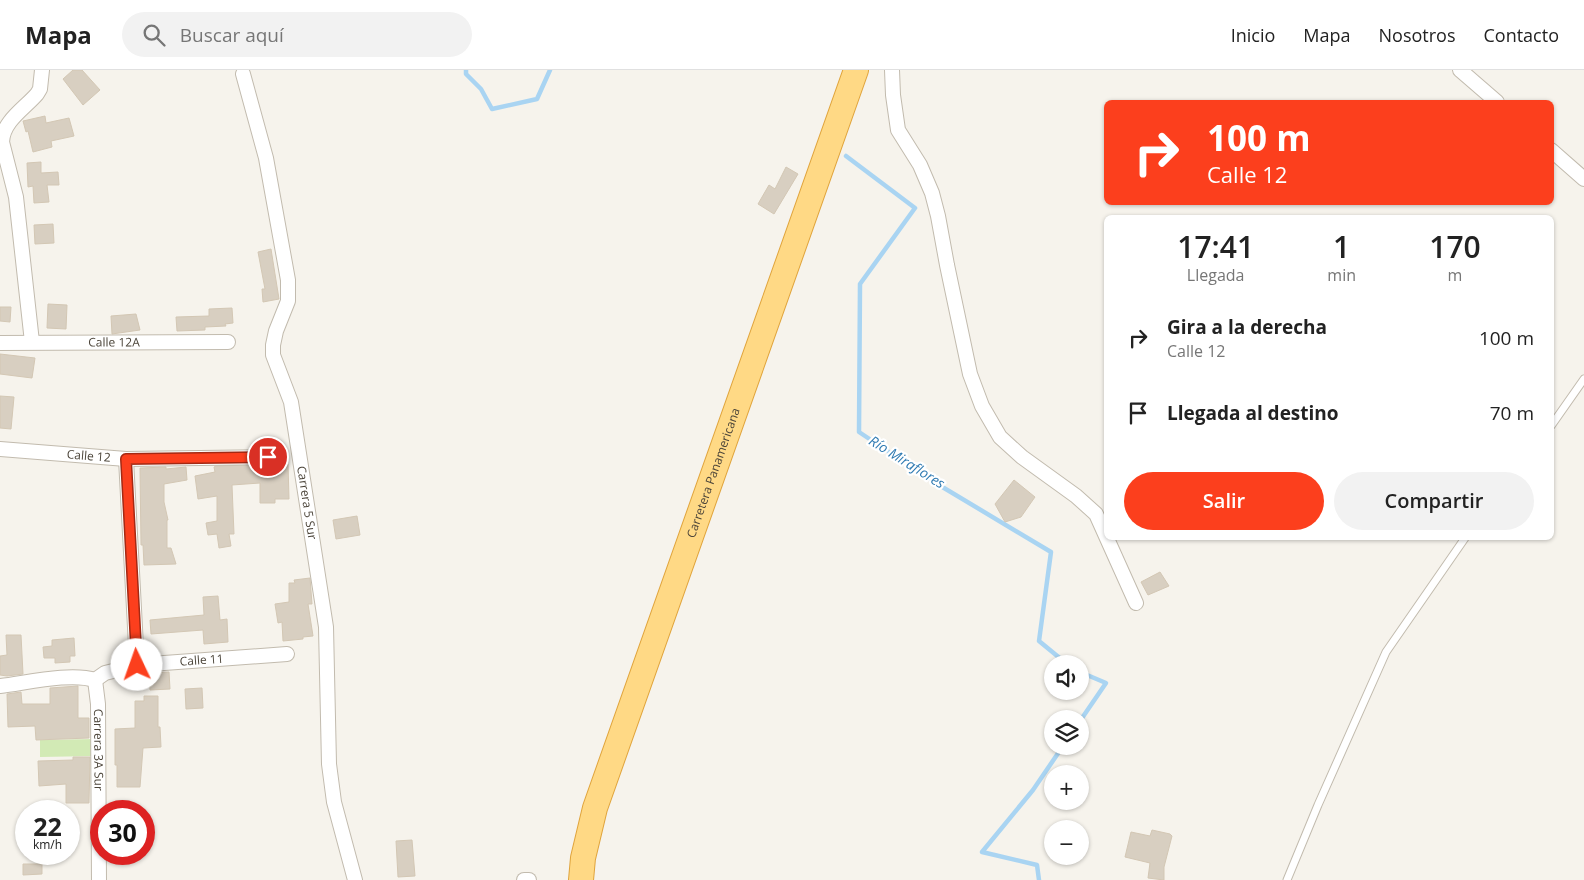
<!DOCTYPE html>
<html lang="es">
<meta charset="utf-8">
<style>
body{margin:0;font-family:"Open Sans",sans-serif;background:#f2f2f2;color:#222;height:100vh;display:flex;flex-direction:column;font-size:19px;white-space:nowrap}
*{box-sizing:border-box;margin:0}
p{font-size:16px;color:#767676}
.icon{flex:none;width:28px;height:28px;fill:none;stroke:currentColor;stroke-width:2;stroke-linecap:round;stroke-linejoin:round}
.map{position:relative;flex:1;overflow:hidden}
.panel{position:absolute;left:1104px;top:145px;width:450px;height:325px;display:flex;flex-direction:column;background:#fff;border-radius:8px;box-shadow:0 1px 4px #0004}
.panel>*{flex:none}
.guide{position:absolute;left:1104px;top:30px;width:450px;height:105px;border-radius:8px;box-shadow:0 1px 4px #0004;background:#fc3f1d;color:#fff;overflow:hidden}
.controls{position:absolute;left:1044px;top:585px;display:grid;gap:10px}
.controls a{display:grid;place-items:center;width:45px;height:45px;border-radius:50%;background:#fff;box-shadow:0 1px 4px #0004;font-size:25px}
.speed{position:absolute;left:15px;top:730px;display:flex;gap:10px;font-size:25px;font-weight:700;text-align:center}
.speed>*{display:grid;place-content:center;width:65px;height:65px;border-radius:50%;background:#fff;box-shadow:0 1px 4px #0004;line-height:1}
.speed small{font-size:12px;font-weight:400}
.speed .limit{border:8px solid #d22;background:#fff;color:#111}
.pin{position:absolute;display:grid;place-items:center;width:42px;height:42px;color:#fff;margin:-21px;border:2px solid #fff;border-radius:50%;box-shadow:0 1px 5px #0007}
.me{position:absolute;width:55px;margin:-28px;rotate:357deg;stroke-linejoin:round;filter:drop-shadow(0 0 4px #0008)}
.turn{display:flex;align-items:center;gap:18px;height:105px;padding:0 20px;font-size:22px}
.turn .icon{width:65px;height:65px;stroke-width:2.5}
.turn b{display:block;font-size:35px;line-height:42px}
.eta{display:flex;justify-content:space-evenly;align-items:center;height:85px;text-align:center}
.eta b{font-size:30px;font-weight:600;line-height:35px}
.primary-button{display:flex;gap:10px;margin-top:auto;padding:10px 20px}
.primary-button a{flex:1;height:58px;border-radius:30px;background:#fc3f1d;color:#fff;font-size:20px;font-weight:600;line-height:58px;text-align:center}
.primary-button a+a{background:#f2f2f2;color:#222}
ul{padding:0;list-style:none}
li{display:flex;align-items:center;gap:15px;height:75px;padding:0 20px}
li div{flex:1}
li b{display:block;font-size:19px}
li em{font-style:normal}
header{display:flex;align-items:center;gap:30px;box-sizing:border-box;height:70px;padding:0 25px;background:#fff;border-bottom:1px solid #e0e0e0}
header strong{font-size:24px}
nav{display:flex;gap:28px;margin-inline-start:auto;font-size:18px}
.search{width:350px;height:45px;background:#f2f2f2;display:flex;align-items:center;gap:12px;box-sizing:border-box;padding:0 18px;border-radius:28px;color:#767676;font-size:19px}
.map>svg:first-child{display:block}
.green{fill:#d2eab5}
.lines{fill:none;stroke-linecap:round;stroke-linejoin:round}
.stream{stroke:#a9d4f2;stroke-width:4.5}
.building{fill:#d8cfc1;stroke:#d3c7b4}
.service-casing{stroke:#c2bbae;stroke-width:9}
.minor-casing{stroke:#c2bbae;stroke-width:16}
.trunk-casing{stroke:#e0a43c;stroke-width:26}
.service{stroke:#fff;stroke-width:7}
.minor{stroke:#fff;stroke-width:14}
.trunk{stroke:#ffd985;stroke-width:24}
.route-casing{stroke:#a42913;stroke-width:12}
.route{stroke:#fc3f1d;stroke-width:9}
.labels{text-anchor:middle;stroke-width:4.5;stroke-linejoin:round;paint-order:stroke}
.street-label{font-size:12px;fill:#4b4439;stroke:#fff}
.water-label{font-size:14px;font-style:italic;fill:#2e7ab2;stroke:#fff}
</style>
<header>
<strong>Mapa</strong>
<div class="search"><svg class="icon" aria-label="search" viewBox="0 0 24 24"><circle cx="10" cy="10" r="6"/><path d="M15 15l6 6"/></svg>Buscar aquí</div>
<nav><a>Inicio</a><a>Mapa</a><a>Nosotros</a><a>Contacto</a></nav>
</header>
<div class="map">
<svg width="1584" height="810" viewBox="0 0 1584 810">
<rect width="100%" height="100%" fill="#f6f3ec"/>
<!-- green -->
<polygon class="green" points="95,669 95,686 40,687 40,670"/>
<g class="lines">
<!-- stream -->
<g class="stream">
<polyline points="466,0 466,4 481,19 492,39 537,29 550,0"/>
<polyline points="846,86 915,138 860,214 859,362 934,412 1051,482 1039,571 1067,594"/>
<polyline points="1080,602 1106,613 1080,651"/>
<polyline points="1039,810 1037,795 982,782 1033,720 1063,676"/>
</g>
</g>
<!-- building -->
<g class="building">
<polygon points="73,0 82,0 100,20 83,35 63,9"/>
<polygon points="45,46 46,53 69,48 74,66 51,71 52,77 33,82 28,61 26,62 23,51"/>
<polygon points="41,92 41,103 58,102 59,115 47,115 49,132 34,133 33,116 28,117 27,93"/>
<polygon points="786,97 798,104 774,144 758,134 769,115 775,119"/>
<polygon points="53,154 54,173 35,174 34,155"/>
<polygon points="271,179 279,229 263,232 262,219 265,219 258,182"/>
<polygon points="48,234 67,235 66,259 47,258"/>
<polygon points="0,237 11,237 10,252 0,251"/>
<polygon points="232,238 233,253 225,254 226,256 205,257 205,260 177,261 176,247 209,246 209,239"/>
<polygon points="136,244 140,260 112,264 111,246"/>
<polygon points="0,284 35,288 32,308 0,304"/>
<polygon points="0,326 14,327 11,359 0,358"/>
<polygon points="288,394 289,429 275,429 275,433 260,433 260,413 232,415 234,464 229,464 231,476 219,478 217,464 208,465 206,453 217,451 217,426 198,429 195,406 215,402 214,397 216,396"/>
<polygon points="166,397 166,399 186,397 187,410 164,414 164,432 168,450 167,450 167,478 171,478 176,494 144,495 143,475 141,475 140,398"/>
<polygon points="1014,410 1035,427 1021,447 1005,452 995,434"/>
<polygon points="357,446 360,465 336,469 333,450"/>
<polygon points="1160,502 1169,516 1148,525 1141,512"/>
<polygon points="310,508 312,534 308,534 313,566 303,567 303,569 283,571 282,552 278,553 275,534 289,532 289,513 295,513 294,510"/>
<polygon points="218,526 220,550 227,549 228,572 204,574 203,560 151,564 150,550 204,545 203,527"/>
<polygon points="6,565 21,565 23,604 7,606 0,605 0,586 7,585"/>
<polygon points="74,568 75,586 70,586 70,592 55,593 55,588 44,588 43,577 52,576 52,570"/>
<polygon points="169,602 170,619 150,620 149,603"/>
<polygon points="78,616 78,648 89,648 89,668 36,670 35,656 8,657 7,624 21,622 22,634 50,634 50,618"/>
<polygon points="202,618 203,638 186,639 185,619"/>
<polygon points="144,626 158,626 158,657 160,657 161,677 143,678 140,717 117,717 117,695 115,695 115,659 135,658 135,631 144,631"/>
<polygon points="73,687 90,687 89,733 66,733 66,714 39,716 38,691 73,690"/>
<polygon points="1152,760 1170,764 1172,766 1164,797 1164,810 1148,808 1150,793 1125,787 1131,762 1150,766"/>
<polygon points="412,770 415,806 398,807 396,771"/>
<polygon points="23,794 42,794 42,804 23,805"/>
</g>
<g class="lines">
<defs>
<g id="service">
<polyline points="1551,356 1584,309"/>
<polyline points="1287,810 1318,735 1386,582 1465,468"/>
</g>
<g id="minor">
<polyline points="892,0 893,25 898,60 920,95 932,123 938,146 947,195 970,304 982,336 1000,367 1022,387 1076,426 1096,444 1136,533"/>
<polyline points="1460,0 1497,32"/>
<path id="s1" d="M243,4l23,84 22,122v21l-12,30 -3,14v10l18,47 35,225 3,137 5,38 21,78"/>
<polyline points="1551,80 1584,109"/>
<path d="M32,272l-16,-145 -14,-55c1,-21 22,-33 35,-48l3,-5 2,-19"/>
<path id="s2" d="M0,273l228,-1"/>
<path id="s3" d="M0,379l126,10 142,-2"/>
<polyline points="126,389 137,595"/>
<path id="s4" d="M95,610l3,24 1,176"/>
<path id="s5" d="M95,610l10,-7 32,-8 150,-11"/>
<path d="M0,616c26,-3 71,-14 95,-6"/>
<polyline points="524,810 529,810"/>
</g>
<g id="trunk">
<path id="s6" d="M581,810l2,-22 12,-50 261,-738"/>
</g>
</defs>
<!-- service casing -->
<use href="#service" class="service-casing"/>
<!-- minor casing -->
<use href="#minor" class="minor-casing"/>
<!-- trunk casing -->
<use href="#trunk" class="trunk-casing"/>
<!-- service -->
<use href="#service" class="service"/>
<!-- minor -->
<use href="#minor" class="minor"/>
<!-- trunk -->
<use href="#trunk" class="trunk"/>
</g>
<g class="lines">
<defs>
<polyline id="route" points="137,595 126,389 268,387"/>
</defs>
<!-- route casing -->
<use href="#route" class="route-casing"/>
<!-- route -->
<use href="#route" class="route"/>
</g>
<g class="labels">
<!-- street labels -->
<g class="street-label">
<text dy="4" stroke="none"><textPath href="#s2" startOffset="114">Calle 12A</textPath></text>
<text dy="4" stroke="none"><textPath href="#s3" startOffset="89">Calle 12</textPath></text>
<text dy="4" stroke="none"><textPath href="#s6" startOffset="429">Carretera Panamericana</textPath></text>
<text dy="4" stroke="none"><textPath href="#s1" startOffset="441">Carrera 5 Sur</textPath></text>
<text dy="4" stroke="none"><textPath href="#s5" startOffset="110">Calle 11</textPath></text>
<text dy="4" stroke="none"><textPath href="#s4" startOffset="70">Carrera 3A Sur</textPath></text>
</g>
<!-- water labels -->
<g class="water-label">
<text transform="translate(907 392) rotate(32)" y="5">Río Miraflores</text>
</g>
</g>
</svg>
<div class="controls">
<a><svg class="icon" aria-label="sound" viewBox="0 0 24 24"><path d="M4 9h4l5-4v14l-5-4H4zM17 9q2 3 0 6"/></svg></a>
<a><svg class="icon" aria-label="layers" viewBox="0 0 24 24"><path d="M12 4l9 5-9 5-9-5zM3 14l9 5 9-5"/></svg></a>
<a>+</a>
<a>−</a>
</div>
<div class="speed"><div>22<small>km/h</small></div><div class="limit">30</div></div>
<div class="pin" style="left:268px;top:387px;background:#d93025"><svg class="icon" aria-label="arrive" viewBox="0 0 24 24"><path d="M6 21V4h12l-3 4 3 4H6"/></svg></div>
<svg class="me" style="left:137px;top:595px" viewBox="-20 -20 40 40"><circle r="19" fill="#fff"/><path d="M0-13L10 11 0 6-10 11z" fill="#fc3f1d"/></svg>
<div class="guide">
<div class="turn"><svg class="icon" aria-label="right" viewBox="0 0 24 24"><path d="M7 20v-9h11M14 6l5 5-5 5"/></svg><div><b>100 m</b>Calle 12</div></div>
</div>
<section class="panel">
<div class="eta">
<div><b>17:41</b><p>Llegada</p></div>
<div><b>1</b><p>min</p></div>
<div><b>170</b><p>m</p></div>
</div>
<ul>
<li><svg class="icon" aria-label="right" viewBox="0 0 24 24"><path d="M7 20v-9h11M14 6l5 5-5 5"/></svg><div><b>Gira a la derecha</b><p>Calle 12</p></div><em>100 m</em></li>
<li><svg class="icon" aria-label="arrive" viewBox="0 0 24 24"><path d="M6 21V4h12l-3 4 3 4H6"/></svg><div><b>Llegada al destino</b></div><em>70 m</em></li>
</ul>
<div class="primary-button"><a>Salir</a><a>Compartir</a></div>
</section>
</div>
